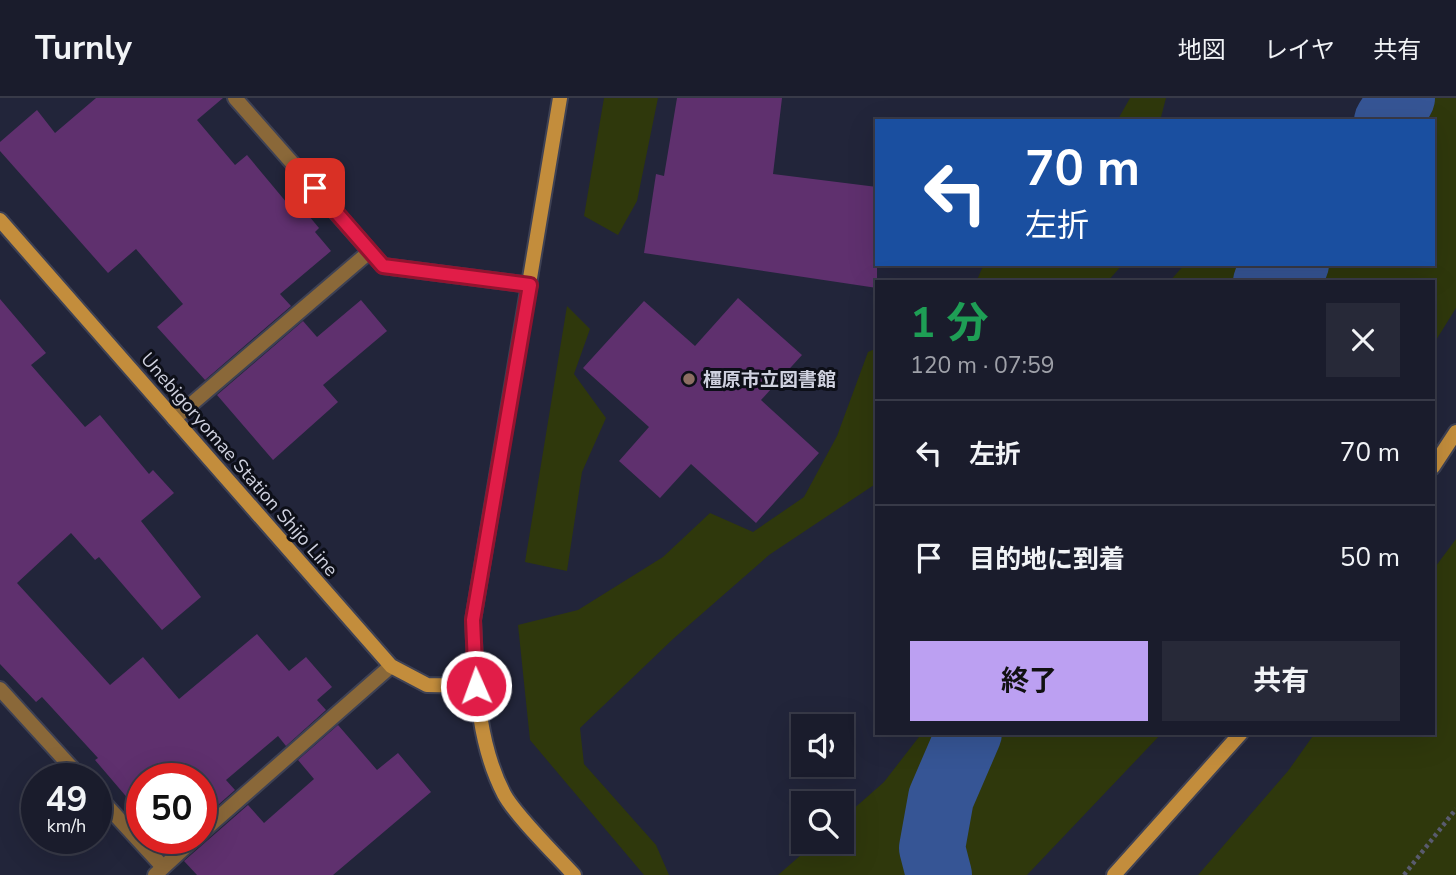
<!DOCTYPE html>
<html lang="ja">
<meta charset="utf-8">
<style>
body{margin:0;font-family:"Nunito Sans","Noto Sans JP",sans-serif;background:#272938;color:#f1f3f6;height:100vh;display:flex;flex-direction:column;font-size:26px;white-space:nowrap}
*{box-sizing:border-box;margin:0}
p{font-size:23px;color:#9fa1a9}
.icon{flex:none;width:38px;height:38px;fill:none;stroke:currentColor;stroke-width:2;stroke-linecap:round;stroke-linejoin:round}
.map{position:relative;flex:1;overflow:hidden}
.details{position:absolute;left:875px;top:182px;width:560px;height:455px;display:flex;flex-direction:column;background:#1a1c2c;border-radius:0px;box-shadow:0 7px 28px #0002,0 0 0 2px #383a48}
.details>*{flex:none}
.top-card{position:absolute;left:875px;top:21px;width:560px;height:147px;border-radius:0px;box-shadow:0 7px 28px #0002,0 0 0 2px #383a48;background:#1a4fa0;color:#fff;overflow:hidden}
.tools{position:absolute;left:791px;top:616px;display:grid;gap:14px}
.tools a{display:grid;place-items:center;width:63px;height:63px;border-radius:0px;background:#1a1c2c;box-shadow:0 7px 28px #0002,0 0 0 2px #383a48;font-size:35px}
.speed{position:absolute;left:21px;top:665px;display:flex;gap:14px;font-size:35px;font-weight:700;text-align:center}
.speed>*{display:grid;place-content:center;width:91px;height:91px;border-radius:50%;background:#1a1c2c;box-shadow:0 7px 28px #0002,0 0 0 2px #383a48;line-height:1}
.speed small{font-size:18px;font-weight:400}
.speed .limit{border:10px solid #d22;background:#fff;color:#111}
.pin{position:absolute;display:grid;place-items:center;width:60px;height:60px;color:#fff;margin:-30px;border-radius:14px;box-shadow:0 4px 10px #0006}
.me{position:absolute;width:77px;margin:-38px;rotate:358deg;stroke-linejoin:round;filter:drop-shadow(0 0 5px #0008)}
.turn{display:flex;align-items:center;gap:24px;height:147px;padding:0 35px;font-size:32px}
.turn .icon{width:91px;height:91px;stroke-width:2.5}
.turn b{display:block;font-size:49px;line-height:60px}
.round{display:grid;place-items:center;flex:none;width:74px;height:74px;border-radius:0px;background:#272938}
.headline{display:flex;align-items:center;justify-content:space-between;height:119px;padding:0 35px}
h1{font-size:42px;font-weight:700;line-height:52px;color:#1e9e55}
.action{display:flex;gap:14px;margin-top:auto;padding:14px 35px}
.action a{flex:1;height:80px;border-radius:0px;background:#bca0f2;color:#111;font-size:28px;font-weight:700;line-height:80px;text-align:center}
.action a+a{background:#272938;color:#f1f3f6}
ul{padding:0;list-style:none}
li{display:flex;align-items:center;gap:21px;height:105px;padding:0 35px;border-top:2px solid #383a48}
li div{flex:1}
li b{display:block;font-size:26px}
li em{font-style:normal}
header{display:flex;align-items:center;gap:42px;box-sizing:border-box;height:98px;padding:0 35px;background:#1a1c2c;border-bottom:2px solid #383a48}
header strong{font-size:33px}
nav{display:flex;gap:38px;margin-inline-start:auto;font-size:24px}
.map>svg:first-child{display:block}
.green{fill:#2f380c}
.lines{fill:none;stroke-linecap:round;stroke-linejoin:round}
.river{stroke:#365595;stroke-width:66}
.building{fill:#5f306e}
.street-casing{stroke:#3e4154;stroke-width:18}
.secondary-casing{stroke:#3e4154;stroke-width:18}
.path{stroke:#595b6e;stroke-width:4.5;stroke-dasharray:3.5 3.5;stroke-linecap:butt}
.street{stroke:#8a6839;stroke-width:14}
.secondary{stroke:#c38d3c;stroke-width:14}
.route-casing{stroke:#92132f;stroke-width:18}
.route{stroke:#e11d48;stroke-width:12}
.education-dot{fill:#8d6e63;stroke:#0d0f18;stroke-width:2.5}
.labels{text-anchor:middle;stroke-width:6;stroke-linejoin:round;paint-order:stroke}
.poi-label{font-size:19px;font-weight:bold;fill:#cfd1df;stroke:#0d0f18;text-anchor:start}
.street-label{font-size:19px;fill:#cfd1df;stroke:#0d0f18}
</style>
<header>
<strong>Turnly</strong>
<nav><a>地図</a><a>レイヤ</a><a>共有</a></nav>
</header>
<div class="map">
<svg width="1456" height="777" viewBox="0 0 1456 777">
<rect width="100%" height="100%" fill="#22253a"/>
<!-- green -->
<g class="green">
<polygon points="604,0 658,0 637,103 618,137 584,118"/>
<polygon points="1130,0 1166,0 1160,23 1117,23"/>
<polygon points="1367,0 1456,0 1456,210 1433,247 1433,184 1169,184 1185,166 1433,166 1433,23 1352,23"/>
<polygon points="984,166 1123,166 1107,184 976,184"/>
<polygon points="567,208 590,231 574,276 606,320 582,374 567,473 525,464"/>
<polygon points="877,250 877,385 769,457 673,541 580,630 584,666 656,747 669,777 644,777 530,642 518,527 578,512 663,459 710,415 753,434 804,399 837,338 868,254"/>
<polygon points="1456,441 1456,777 1198,777 1288,673 1315,635 1433,635 1433,472"/>
<polygon points="922,635 1162,635 1027,777 778,777 816,744 842,744 842,721 884,684"/>
</g>
<g class="lines">
<!-- river -->
<g class="river">
<polyline points="1387,23 1402,0"/>
<polyline points="1266,184 1296,166"/>
<polyline points="939,777 932,750 941,700 969,635"/>
</g>
</g>
<!-- building -->
<g class="building">
<polygon points="96,0 223,0 197,22 235,67 247,57 287,105 294,100 319,130 315,134 331,153 280,196 291,208 205,282 157,229 183,206 136,151 108,175 0,53 0,44 37,12 55,35"/>
<polygon points="677,0 782,0 773,76 877,89 877,190 644,155 656,76 664,78"/>
<polygon points="738,200 802,257 761,302 819,355 756,425 691,366 660,400 619,363 649,329 583,270 644,203 695,248"/>
<polygon points="0,201 46,255 31,267 85,329 100,317 149,376 153,372 174,395 141,423 201,499 162,532 99,459 95,462 71,435 17,485 110,587 143,559 179,601 257,536 289,573 306,559 332,589 317,602 326,612 286,648 278,638 226,682 235,692 201,722 201,681 142,681 142,717 95,662 98,660 42,599 36,604 0,566"/>
<polygon points="361,202 387,233 323,287 338,304 273,362 217,297 303,223 317,239"/>
<polygon points="338,627 377,672 398,655 431,694 333,777 197,777 184,763 248,707 264,725 314,681 298,662"/>
</g>
<g class="lines">
<defs>
<g id="street">
<polyline points="235,0 383,168 530,187"/>
<polyline points="174,321 368,155"/>
<polyline points="0,591 82,681"/>
<polyline points="96,696 163,769"/>
<polyline points="201,735 391,568"/>
<polyline points="155,777 195,740"/>
</g>
<g id="secondary">
<path d="M560,0l-87,522c3,58 3,120 31,174 11,21 52,61 70,81"/>
<polyline points="0,122 391,568 427,587 476,588"/>
<polyline points="1433,369 1456,334"/>
<polyline points="1114,777 1241,635"/>
</g>
</defs>
<!-- street casing -->
<use href="#street" class="street-casing"/>
<!-- secondary casing -->
<use href="#secondary" class="secondary-casing"/>
<!-- path -->
<polyline class="path" points="1404,777 1456,711"/>
<!-- street -->
<use href="#street" class="street"/>
<!-- secondary -->
<use href="#secondary" class="secondary"/>
</g>
<g class="lines">
<defs>
<polyline id="route" points="315,90 383,168 530,187 473,522 476,588"/>
</defs>
<!-- route casing -->
<use href="#route" class="route-casing"/>
<!-- route -->
<use href="#route" class="route"/>
</g>
<!-- markers -->
<circle class="education-dot" cx="689" cy="281" r="7"/>
<g class="labels">
<!-- poi labels -->
<g class="poi-label">
<text x="703" y="288">橿原市立図書館</text>
</g>
<!-- street labels -->
<g class="street-label">
<text transform="translate(240 366) rotate(49)" y="7">Unebigoryomae Station Shijo Line</text>
</g>
</g>
</svg>
<div class="tools">
<a><svg class="icon" aria-label="sound" viewBox="0 0 24 24"><path d="M4 9h4l5-4v14l-5-4H4zM17 9q2 3 0 6"/></svg></a>
<a><svg class="icon" aria-label="search" viewBox="0 0 24 24"><circle cx="10" cy="10" r="6"/><path d="M15 15l6 6"/></svg></a>
</div>
<div class="speed"><div>49<small>km/h</small></div><div class="limit">50</div></div>
<div class="pin" style="left:315px;top:90px;background:#d93025"><svg class="icon" aria-label="arrive" viewBox="0 0 24 24"><path d="M6 21V4h12l-3 4 3 4H6"/></svg></div>
<svg class="me" style="left:476px;top:588px" viewBox="-20 -20 40 40"><circle r="17" fill="#e11d48" stroke="#fff" stroke-width="3"/><path d="M0-11L8 9 0 5-8 9z" fill="#fff"/></svg>
<div class="top-card">
<div class="turn"><svg class="icon" aria-label="left" viewBox="0 0 24 24"><path d="M17 20v-9H6M10 6l-5 5 5 5"/></svg><div><b>70 m</b>左折</div></div>
</div>
<section class="details">
<div class="headline"><div><h1>1 分</h1><p>120 m · 07:59</p></div><a class="round"><svg class="icon" aria-label="close" viewBox="0 0 24 24"><path d="M6 6l12 12M18 6L6 18"/></svg></a></div>
<ul>
<li><svg class="icon" aria-label="left" viewBox="0 0 24 24"><path d="M17 20v-9H6M10 6l-5 5 5 5"/></svg><div><b>左折</b></div><em>70 m</em></li>
<li><svg class="icon" aria-label="arrive" viewBox="0 0 24 24"><path d="M6 21V4h12l-3 4 3 4H6"/></svg><div><b>目的地に到着</b></div><em>50 m</em></li>
</ul>
<div class="action"><a>終了</a><a>共有</a></div>
</section>
</div>
